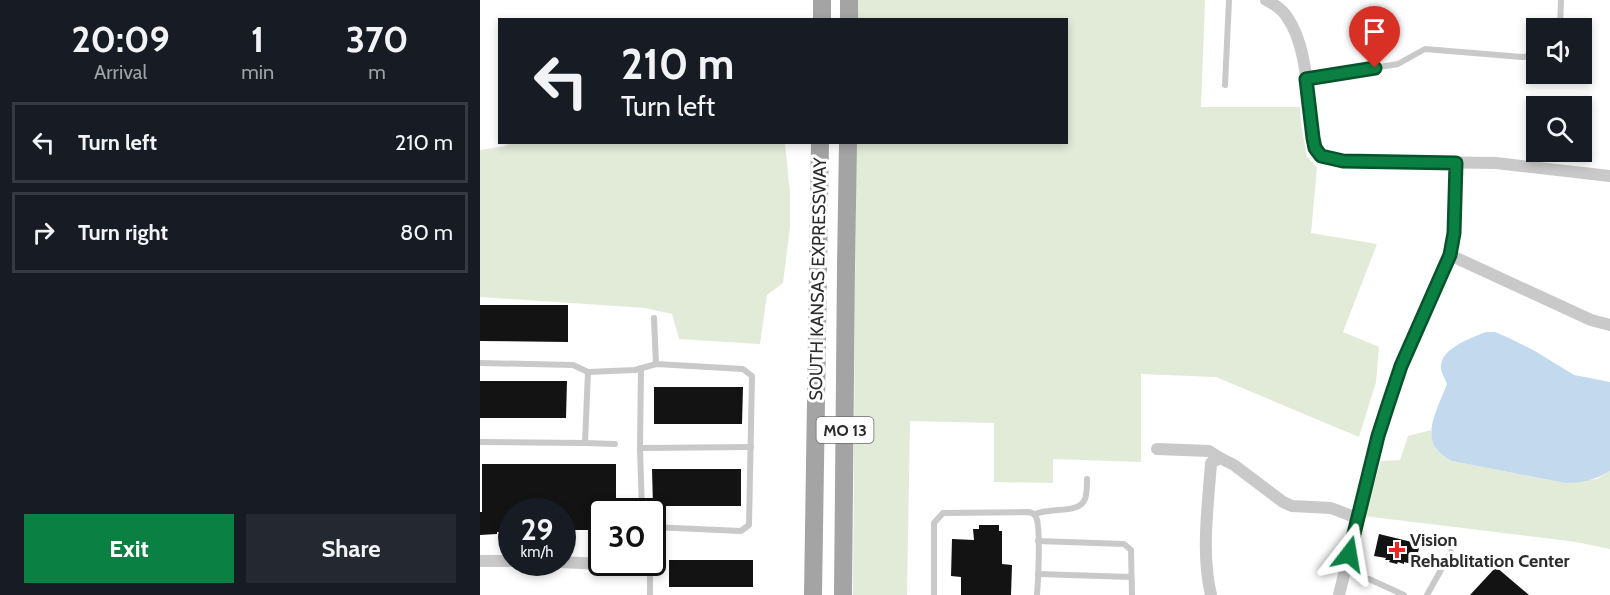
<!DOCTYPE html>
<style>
body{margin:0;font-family:Cabin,sans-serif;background:#242831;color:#f1f3f6;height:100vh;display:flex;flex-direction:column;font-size:22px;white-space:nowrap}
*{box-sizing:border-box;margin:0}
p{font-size:20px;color:#9ea1a6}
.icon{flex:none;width:33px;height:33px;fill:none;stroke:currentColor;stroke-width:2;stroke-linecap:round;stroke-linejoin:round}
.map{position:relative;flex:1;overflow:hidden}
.sheet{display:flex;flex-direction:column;background:#171b24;width:480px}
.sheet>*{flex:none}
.banner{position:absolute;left:18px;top:18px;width:570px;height:126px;border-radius:0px;box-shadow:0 3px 9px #0003;background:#171b24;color:#f1f3f6;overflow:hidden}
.controls{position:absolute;left:1046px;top:18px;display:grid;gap:12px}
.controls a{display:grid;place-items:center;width:66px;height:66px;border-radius:0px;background:#171b24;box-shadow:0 3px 9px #0003;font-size:30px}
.speed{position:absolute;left:18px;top:498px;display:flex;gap:12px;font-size:30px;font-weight:700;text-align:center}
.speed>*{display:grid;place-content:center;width:78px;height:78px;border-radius:50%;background:#171b24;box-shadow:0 3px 9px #0003;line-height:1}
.speed small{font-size:15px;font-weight:400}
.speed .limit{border:3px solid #111;border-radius:9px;background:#fff;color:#111}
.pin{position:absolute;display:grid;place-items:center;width:51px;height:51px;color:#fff;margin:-62px -26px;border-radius:50% 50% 50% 0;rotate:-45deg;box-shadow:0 0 6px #0007}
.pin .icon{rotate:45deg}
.me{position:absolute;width:66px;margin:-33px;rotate:14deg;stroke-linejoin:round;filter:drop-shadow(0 0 4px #0008)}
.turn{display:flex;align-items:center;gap:21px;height:126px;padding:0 24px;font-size:27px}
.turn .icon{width:78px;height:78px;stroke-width:2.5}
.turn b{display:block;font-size:42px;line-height:51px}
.eta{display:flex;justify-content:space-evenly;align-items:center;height:102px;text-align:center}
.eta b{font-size:36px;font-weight:800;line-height:42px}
.action{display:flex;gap:12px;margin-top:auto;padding:12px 24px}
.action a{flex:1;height:69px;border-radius:0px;background:#0b8043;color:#fff;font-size:24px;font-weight:800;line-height:69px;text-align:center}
.action a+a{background:#242831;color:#f1f3f6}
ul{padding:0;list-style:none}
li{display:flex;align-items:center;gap:18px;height:81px;margin:0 12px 9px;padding:0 12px;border:3px solid #363941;border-radius:0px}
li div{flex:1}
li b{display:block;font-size:22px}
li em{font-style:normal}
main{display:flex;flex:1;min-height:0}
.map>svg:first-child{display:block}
.green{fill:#e1ebd8}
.water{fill:#c3d9ed}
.building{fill:#131313}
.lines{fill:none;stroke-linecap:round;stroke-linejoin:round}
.service{stroke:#c9c9c9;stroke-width:6}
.minor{stroke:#c9c9c9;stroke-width:12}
.primary{stroke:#a4a4a4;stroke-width:18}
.route-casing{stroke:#07532c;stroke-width:15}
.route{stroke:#0b8043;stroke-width:10}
.poi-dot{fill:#ef2622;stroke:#fff;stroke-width:2}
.labels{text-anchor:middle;stroke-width:6;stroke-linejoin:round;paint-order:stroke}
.shield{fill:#fff;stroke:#6b6b6b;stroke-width:1.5}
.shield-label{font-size:16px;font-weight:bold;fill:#2c2c2c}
.street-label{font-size:18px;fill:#2c2c2c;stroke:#fff}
.poi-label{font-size:18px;font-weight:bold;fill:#2c2c2c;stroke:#fff;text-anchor:start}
</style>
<main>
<section class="sheet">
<div class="eta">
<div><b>20:09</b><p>Arrival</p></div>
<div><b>1</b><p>min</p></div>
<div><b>370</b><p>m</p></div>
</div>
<ul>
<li><svg class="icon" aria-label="left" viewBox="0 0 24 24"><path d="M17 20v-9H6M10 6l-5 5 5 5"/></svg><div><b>Turn left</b></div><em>210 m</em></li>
<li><svg class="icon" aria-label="right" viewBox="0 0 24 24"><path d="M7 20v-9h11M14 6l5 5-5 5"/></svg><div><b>Turn right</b></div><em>80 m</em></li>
</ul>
<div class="action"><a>Exit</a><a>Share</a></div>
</section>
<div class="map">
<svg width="1130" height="595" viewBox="0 0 1130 595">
<rect width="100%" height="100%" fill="#fff"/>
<!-- green -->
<g class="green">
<polygon points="377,0 725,0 721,107 820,107 821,124 827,157 837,167 831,233 897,244 863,332 899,347 896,382 879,437 736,377 661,374 661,462 573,459 573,483 514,482 514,423 430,421 427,595 373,595 376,143 586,142 586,20 377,19"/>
<polygon points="30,143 305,143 310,193 310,227 303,283 287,295 280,344 199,339 192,314 165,308 0,297 0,150 26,146"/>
<path d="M951,430c2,17 5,23 21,31l113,22 32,-4 13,-8v78l-34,-7 -212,-26 17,-55 19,-1 8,-24z"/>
</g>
<!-- water -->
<path class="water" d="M1006,332h9l14,6 26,13 39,24 36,7v89c-15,9 -28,12 -45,12l-113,-22c-37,-17 -15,-50 -5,-77 -2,-6 -7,-13 -6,-19 1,-17 32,-28 45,-33z"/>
<!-- building -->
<g class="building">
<polygon points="0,305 88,305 88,342 0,341"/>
<polygon points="0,381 87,381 86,418 0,418"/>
<polygon points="174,387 263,387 262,424 174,424"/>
<polygon points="2,464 136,464 136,500 122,500 122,542 109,542 109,530 82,530 82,512 31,512 31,532 17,532 17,534 0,535 0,512 2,512"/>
<polygon points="172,469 261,469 261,506 173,506"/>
<polygon points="499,525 519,525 519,531 522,531 522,564 532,565 531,595 481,595 481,577 471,576 472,539 494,540 493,529 499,529"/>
<polygon points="899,534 940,544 935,565 924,562 924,564 918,562 917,564 909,562 910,560 905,560 906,558 894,556"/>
<rect x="189" y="560" width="84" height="27"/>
<polygon points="1016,567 1049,595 990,595"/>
</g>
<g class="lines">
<!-- service -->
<g class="service">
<polyline points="1080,28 1081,0"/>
<polyline points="826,79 918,64 945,49 1042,57 1056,56"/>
<polyline points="745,85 749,0"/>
<polyline points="174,318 176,364"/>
<polyline points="0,363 93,365 108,372 105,443 0,442"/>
<polyline points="161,368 160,448 162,512"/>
<polyline points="108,372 155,370 176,364 263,369 272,376 269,525 261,531 172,527"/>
<polyline points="105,443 135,444"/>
<polyline points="160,448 271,447"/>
<path d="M554,514c5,-1 10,-3 15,-3 10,-2 31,1 36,-12 2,-5 2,-14 2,-20"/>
<polyline points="558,541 644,544 651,550 652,595"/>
<polyline points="170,562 170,595"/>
<polyline points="558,574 651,577"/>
<polyline points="889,579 924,595"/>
<path d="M454,595v-72l9,-10 86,-1c3,1 5,1 7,5 5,9 2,65 1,78"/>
<polyline points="947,595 971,552"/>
</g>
<!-- minor -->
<g class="minor">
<path d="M786,0c8,4 16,9 21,17 22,31 20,85 26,122 4,19 12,19 30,22l153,2 114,13"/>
<polyline points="970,255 1111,320 1130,325"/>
<polyline points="677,449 729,451 740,458"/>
<polyline points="0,561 32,561"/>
<polyline points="79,562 124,564"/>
<path d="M731,595c-10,-42 -3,-89 0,-132l9,-5 14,7 49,37 9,4 39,2 26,10"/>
<polyline points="859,595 898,436 907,405 921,366 970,255 974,233 976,163"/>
</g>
<!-- primary -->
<g class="primary">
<polyline points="342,20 342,0"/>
<polyline points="369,20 369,0"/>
<polyline points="333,595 340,142"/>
<polyline points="363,595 366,266 368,142"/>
</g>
</g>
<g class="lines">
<defs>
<polyline id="route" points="869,554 898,436 908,405 921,366 970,255 974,233 976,163 863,161 841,156 835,148 833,138 826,79 895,68"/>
</defs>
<!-- route casing -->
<use href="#route" class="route-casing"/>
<!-- route -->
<use href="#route" class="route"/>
</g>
<!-- markers -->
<path class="poi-dot" d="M914 541h6v6h6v6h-6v6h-6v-6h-6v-6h6z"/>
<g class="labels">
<!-- shield labels -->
<rect class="shield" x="336.5" y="417" width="57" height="26" rx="4.5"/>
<g class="shield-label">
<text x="365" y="436">MO 13</text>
</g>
<!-- street labels -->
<g class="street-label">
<text transform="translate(338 279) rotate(-89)" y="6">SOUTH KANSAS EXPRESSWAY</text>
</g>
<!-- poi labels -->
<g class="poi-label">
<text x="930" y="546">Vision<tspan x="930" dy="21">Rehablitation Center</tspan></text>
</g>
</g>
</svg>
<div class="controls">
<a><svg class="icon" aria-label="sound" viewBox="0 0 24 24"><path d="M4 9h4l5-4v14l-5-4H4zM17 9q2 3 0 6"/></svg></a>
<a><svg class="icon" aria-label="search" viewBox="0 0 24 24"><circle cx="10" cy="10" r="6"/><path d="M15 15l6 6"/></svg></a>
</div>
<div class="speed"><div>29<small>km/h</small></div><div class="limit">30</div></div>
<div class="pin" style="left:895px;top:68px;background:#d93025"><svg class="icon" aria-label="arrive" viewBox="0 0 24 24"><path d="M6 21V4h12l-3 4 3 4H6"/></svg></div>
<svg class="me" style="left:869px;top:554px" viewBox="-20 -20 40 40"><path d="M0-17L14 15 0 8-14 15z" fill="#0b8043" stroke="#fff" stroke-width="4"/></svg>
<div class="banner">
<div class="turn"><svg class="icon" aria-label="left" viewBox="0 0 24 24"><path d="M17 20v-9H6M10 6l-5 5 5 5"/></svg><div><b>210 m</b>Turn left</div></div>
</div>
</div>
</main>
